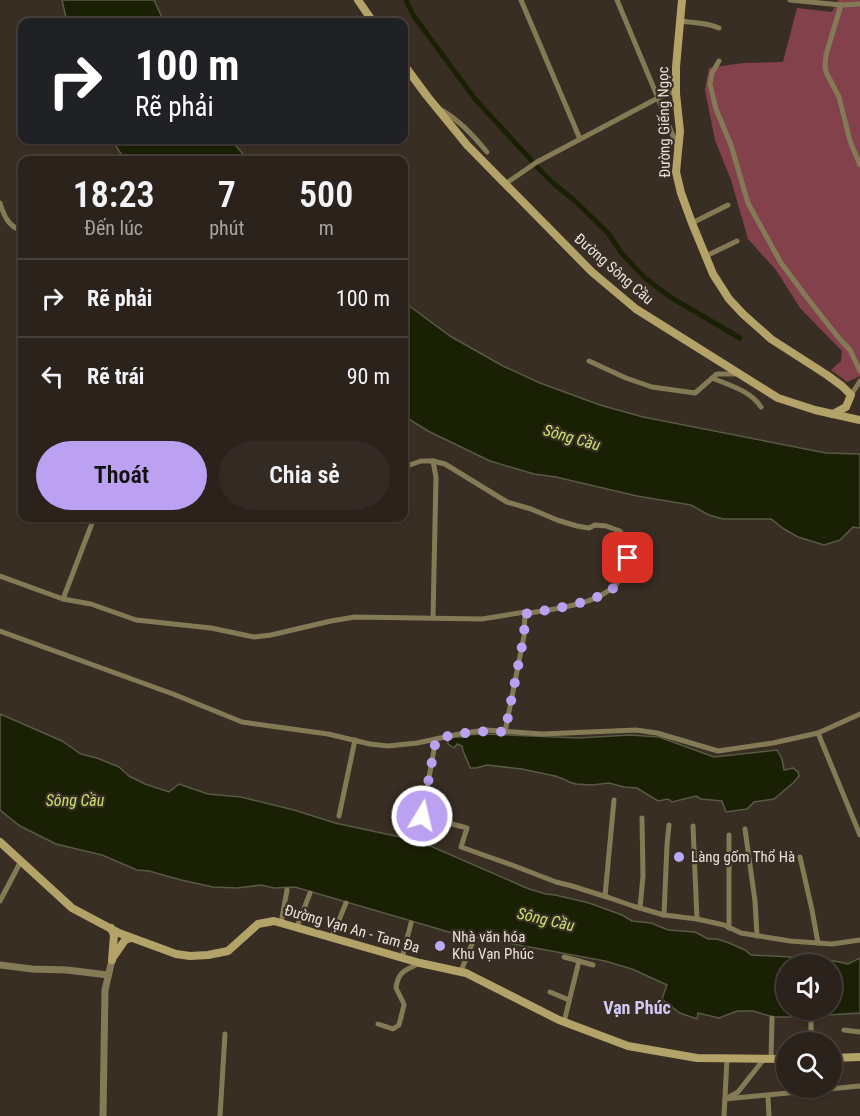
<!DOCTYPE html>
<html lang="vi">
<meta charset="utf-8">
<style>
body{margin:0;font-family:"Roboto Condensed",sans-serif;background:#332a24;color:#f1f3f6;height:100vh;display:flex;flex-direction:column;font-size:22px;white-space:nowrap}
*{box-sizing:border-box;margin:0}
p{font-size:20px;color:#a6a4a3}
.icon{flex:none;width:33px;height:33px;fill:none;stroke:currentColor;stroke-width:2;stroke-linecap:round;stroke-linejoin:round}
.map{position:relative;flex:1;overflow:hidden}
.drawer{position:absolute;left:18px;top:156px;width:390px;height:366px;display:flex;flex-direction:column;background:#2b221b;border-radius:12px;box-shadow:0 2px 4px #0004,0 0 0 2px #473f3a}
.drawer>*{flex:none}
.top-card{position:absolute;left:18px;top:18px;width:390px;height:126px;border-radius:12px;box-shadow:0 2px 4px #0004,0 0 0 2px #473f3a;background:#202124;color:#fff;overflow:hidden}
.controls{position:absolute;left:776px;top:954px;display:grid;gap:12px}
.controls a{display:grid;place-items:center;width:66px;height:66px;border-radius:50%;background:#2b221b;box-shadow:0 2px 4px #0004,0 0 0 2px #473f3a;font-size:30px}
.pin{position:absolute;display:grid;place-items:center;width:51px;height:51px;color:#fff;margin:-26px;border-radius:12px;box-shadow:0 3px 9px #0006}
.me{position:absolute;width:66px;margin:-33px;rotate:9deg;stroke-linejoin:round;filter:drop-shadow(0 0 4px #0008)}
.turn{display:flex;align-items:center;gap:21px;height:126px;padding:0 18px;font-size:27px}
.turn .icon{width:78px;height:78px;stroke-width:2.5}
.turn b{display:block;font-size:42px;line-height:51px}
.eta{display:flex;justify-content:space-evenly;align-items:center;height:102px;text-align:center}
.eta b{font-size:36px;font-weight:600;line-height:42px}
.button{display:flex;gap:12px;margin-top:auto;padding:12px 18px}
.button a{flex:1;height:69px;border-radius:36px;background:#bca0f2;color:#111;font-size:24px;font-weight:600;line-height:69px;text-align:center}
.button a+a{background:#332a24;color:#f1f3f6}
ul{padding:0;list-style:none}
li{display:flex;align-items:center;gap:18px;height:78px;padding:0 18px;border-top:2px solid #473f3a}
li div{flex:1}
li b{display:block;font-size:22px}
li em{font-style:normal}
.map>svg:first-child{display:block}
.green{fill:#83424b}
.water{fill:#1a2004;stroke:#585a44;stroke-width:1.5}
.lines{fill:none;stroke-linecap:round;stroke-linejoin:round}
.canal{stroke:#1a2004;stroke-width:5}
.minor{stroke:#847a56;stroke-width:5}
.tertiary{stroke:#847a56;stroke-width:7}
.secondary{stroke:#b4a368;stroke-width:8}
.route{stroke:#bca0f2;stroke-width:10;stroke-dasharray:0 18}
.poi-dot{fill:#b8abf7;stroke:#392e24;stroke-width:2}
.labels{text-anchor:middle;stroke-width:4.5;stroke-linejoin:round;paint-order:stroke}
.street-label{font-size:15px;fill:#e9e2db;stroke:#392e24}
.poi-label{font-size:15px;fill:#e9e2db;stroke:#392e24;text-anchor:start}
.water-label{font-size:16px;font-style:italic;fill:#c7e26c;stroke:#392e24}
.quarter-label{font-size:18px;font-weight:bold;fill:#d0caf5;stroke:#392e24}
</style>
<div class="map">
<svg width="860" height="1116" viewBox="0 0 860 1116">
<rect width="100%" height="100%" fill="#392e24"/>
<!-- green -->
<polygon class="green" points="838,0 860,0 860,376 847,382 831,370 841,361 842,351 800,308 776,270 748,239 731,180 715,140 705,90 709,68 743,63 783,62 797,8 832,12"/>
<!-- water -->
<g class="water">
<polygon points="62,0 154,0 164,22 67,22"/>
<polygon points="112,140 231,140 248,160 125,160"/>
<polygon points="404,302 450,336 503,366 540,383 600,405 643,417 826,453 860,454 860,528 853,527 840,540 824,545 798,537 784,529 771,519 723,519 709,515 691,505 637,496 556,477 534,474 490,461 428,431 404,416"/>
<path d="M0,714l62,27 19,13 16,4 22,9 10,9 16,8 24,8 10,-8 29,10 33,3 53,13 41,13 84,18 110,48 17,5 9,1 34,8 33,12 10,6 19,2 17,7 27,2 13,7h9l12,4 16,7 6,5 40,2 13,7h-18v46h45v-46h-22c11,-7 27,-3 39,0l12,-6v55l-67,4h-20l-20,-6h-16l-18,7 -21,-5 -1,6 -17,-6 -18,-14 5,-14 -35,-16 -27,-8 -156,-29 -154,-45 -21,1 -13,-3 -24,3 -24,-1 -32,-7 -32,-9 -12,-1 -35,-15 -46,-11 -36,-18 -20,-16z"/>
<path d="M484,734l94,4 52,-3 29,2 55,20 63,-7 5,9 2,11 9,-2 5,4 1,4 -6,7 -19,16 -20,3 -7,7 -21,3 -4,-11 -21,-2 -5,-3 -24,6 -4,-3 -10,2 -21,-13 -13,-1 -15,-4 -17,2 -16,-1 -7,-2 -3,-2 -11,-4 -33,-7 -35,-4 -11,3h-6c-2,-8 -7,-14 -8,-22l-5,-2 -3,4 -6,-4v-4l6,-3h8l4,-2z"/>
</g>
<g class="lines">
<!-- canal -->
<g class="canal">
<polyline points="406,0 413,15 475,99 531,160"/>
<polyline points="537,167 553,183 575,201 608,233 623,255 645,278 670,297 740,338"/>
</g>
<!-- minor -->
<g class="minor">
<polyline points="521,0 580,139"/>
<polyline points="617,0 658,98 676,91"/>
<polyline points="790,0 841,5 860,4"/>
<polyline points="841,5 826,55 825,67 826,72 839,97 850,141 860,165"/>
<path d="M680,21c13,2 26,1 39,7"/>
<polyline points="719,61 712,73 710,84 716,109 731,145 748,203 781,263 808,299 838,337 850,350 860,371"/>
<path d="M438,108c20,11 34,26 49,44"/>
<polyline points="505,184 537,162 658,98 678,149"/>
<path d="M0,203c4,13 8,23 22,28"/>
<polyline points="692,223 728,205"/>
<polyline points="706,256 737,241"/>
<polyline points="589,361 626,378 652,387 695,393 717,374 740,374"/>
<path d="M712,378c17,7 39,13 49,29"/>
<polyline points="851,395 860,381"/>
<path d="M404,467l17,-6h12l12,3 62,38 24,7 26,11 20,6 12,2 6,-3 11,1 14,5c8,14 11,24 5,40 -14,34 -69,37 -100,43"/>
<polyline points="0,576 63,599 91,604 136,620 211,628 254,637 271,635 331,621 355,617 482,619 525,612 524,636 505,732"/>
<polyline points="63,599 94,518"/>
<polyline points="433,618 436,477 433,461"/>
<polyline points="0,631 173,694 242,722 328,734 370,744 388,746 417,743 464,733 486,730 542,734 636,730 657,733 718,751 773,743 818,733 860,714"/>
<polyline points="818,733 860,835"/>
<polyline points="436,739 422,816 467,828 461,847 512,865 556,882 572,886 610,898 633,906 664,915 697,919"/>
<polyline points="339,816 355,740"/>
<polyline points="693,826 697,919 724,925 741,933 790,941 832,944 860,940"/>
<polyline points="745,829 755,901 757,936"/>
<polyline points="729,835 729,928"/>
<polyline points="800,857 812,910 818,943"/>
<polyline points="605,896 614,800"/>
<polyline points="0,901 21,861"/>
<polyline points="640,908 643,876 642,818"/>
<polyline points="664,915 667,845 669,825"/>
<polyline points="281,923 287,890"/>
<polyline points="297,927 310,893"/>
<polyline points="332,937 346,903"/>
<polyline points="402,958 411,923"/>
<polyline points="579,961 593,965"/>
<polyline points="461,971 474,939"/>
<polyline points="550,992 569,1000"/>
<polyline points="564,1022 579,961 564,957"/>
<polyline points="811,1022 811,1042"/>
<path d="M378,1024l15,5 6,-4 5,-20 -1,-3 -7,-14c2,-17 10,-18 24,-25"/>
<polyline points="844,1030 860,1032"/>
<polyline points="771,1059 772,1018"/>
<polyline points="768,1096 769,1116"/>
<polyline points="729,1097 738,1092 764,1059"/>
<polyline points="725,1099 860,1086"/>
<polyline points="220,1116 225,1034"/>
<polyline points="724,1116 727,1059"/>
</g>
<!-- tertiary -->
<g class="tertiary">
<polyline points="0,965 32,969 67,970 108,975"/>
<polyline points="103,1116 105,990 112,960"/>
</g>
<!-- secondary -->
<g class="secondary">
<polyline points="358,0 373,22"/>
<polyline points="682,0 676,67 676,94 680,131 676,172 681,193 692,223 713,274 729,299 743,314 771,339 827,375 842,386 851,395 846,407 833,414"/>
<polyline points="404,65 427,96 467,145 592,272 636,309 778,398 815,410 860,420"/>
<polyline points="0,842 72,908 119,933 176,954 190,956 208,955 228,951 258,924 274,921 420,963 466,973 559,1020 628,1046 697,1058 786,1059"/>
<polyline points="111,928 114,935 112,960"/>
<polyline points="114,956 125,940 130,938"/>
<polyline points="831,1058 860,1057"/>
</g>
</g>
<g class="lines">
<!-- route -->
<path class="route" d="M422,816l14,-77c23,-6 45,-9 69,-7l19,-96 1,-22c25,-5 81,-11 96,-34 4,-7 6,-14 7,-22"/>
</g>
<!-- markers -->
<g class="poi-dot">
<circle cx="679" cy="857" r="6"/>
<circle cx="440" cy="946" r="6"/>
</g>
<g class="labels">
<!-- street labels -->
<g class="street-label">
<text transform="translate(664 122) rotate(-91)" y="5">Đường Giếng Ngọc</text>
<text transform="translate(614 269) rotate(41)" y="5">Đường Sông Cầu</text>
<text transform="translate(352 929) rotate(16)" y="5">Đường Vạn An - Tam Đa</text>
</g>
<!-- poi labels -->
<g class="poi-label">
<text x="691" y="862">Làng gốm Thổ Hà</text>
<text x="452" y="942">Nhà văn hóa<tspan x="452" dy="17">Khu Vạn Phúc</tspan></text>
</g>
<!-- water labels -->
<g class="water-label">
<text transform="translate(572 437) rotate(16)" y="6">Sông Cầu</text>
<text x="75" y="806">Sông Cầu</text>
<text transform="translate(546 919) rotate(13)" y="6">Sông Cầu</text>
</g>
<!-- quarter labels -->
<g class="quarter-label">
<text x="637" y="1014">Vạn Phúc</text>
</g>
</g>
</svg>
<div class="controls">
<a><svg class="icon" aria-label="sound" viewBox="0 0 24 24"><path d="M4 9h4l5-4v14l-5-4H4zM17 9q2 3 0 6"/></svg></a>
<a><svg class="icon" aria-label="search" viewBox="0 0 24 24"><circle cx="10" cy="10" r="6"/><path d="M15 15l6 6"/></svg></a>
</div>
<div class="pin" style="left:628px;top:558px;background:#d93025"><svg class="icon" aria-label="arrive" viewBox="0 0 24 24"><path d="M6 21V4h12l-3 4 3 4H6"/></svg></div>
<svg class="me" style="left:422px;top:816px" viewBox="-20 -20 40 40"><circle r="17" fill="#bca0f2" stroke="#fff" stroke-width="3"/><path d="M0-11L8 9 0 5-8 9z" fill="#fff"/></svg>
<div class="top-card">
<div class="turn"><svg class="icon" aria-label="right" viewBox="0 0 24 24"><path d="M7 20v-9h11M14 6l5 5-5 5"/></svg><div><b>100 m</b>Rẽ phải</div></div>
</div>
<section class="drawer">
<div class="eta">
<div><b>18:23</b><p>Đến lúc</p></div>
<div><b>7</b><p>phút</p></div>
<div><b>500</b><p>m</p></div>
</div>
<ul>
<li><svg class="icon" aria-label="right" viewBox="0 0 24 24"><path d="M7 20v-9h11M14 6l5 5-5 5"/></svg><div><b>Rẽ phải</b></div><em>100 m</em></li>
<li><svg class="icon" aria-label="left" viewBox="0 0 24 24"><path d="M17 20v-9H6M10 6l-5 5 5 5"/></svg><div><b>Rẽ trái</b></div><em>90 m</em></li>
</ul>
<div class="button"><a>Thoát</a><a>Chia sẻ</a></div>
</section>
</div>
